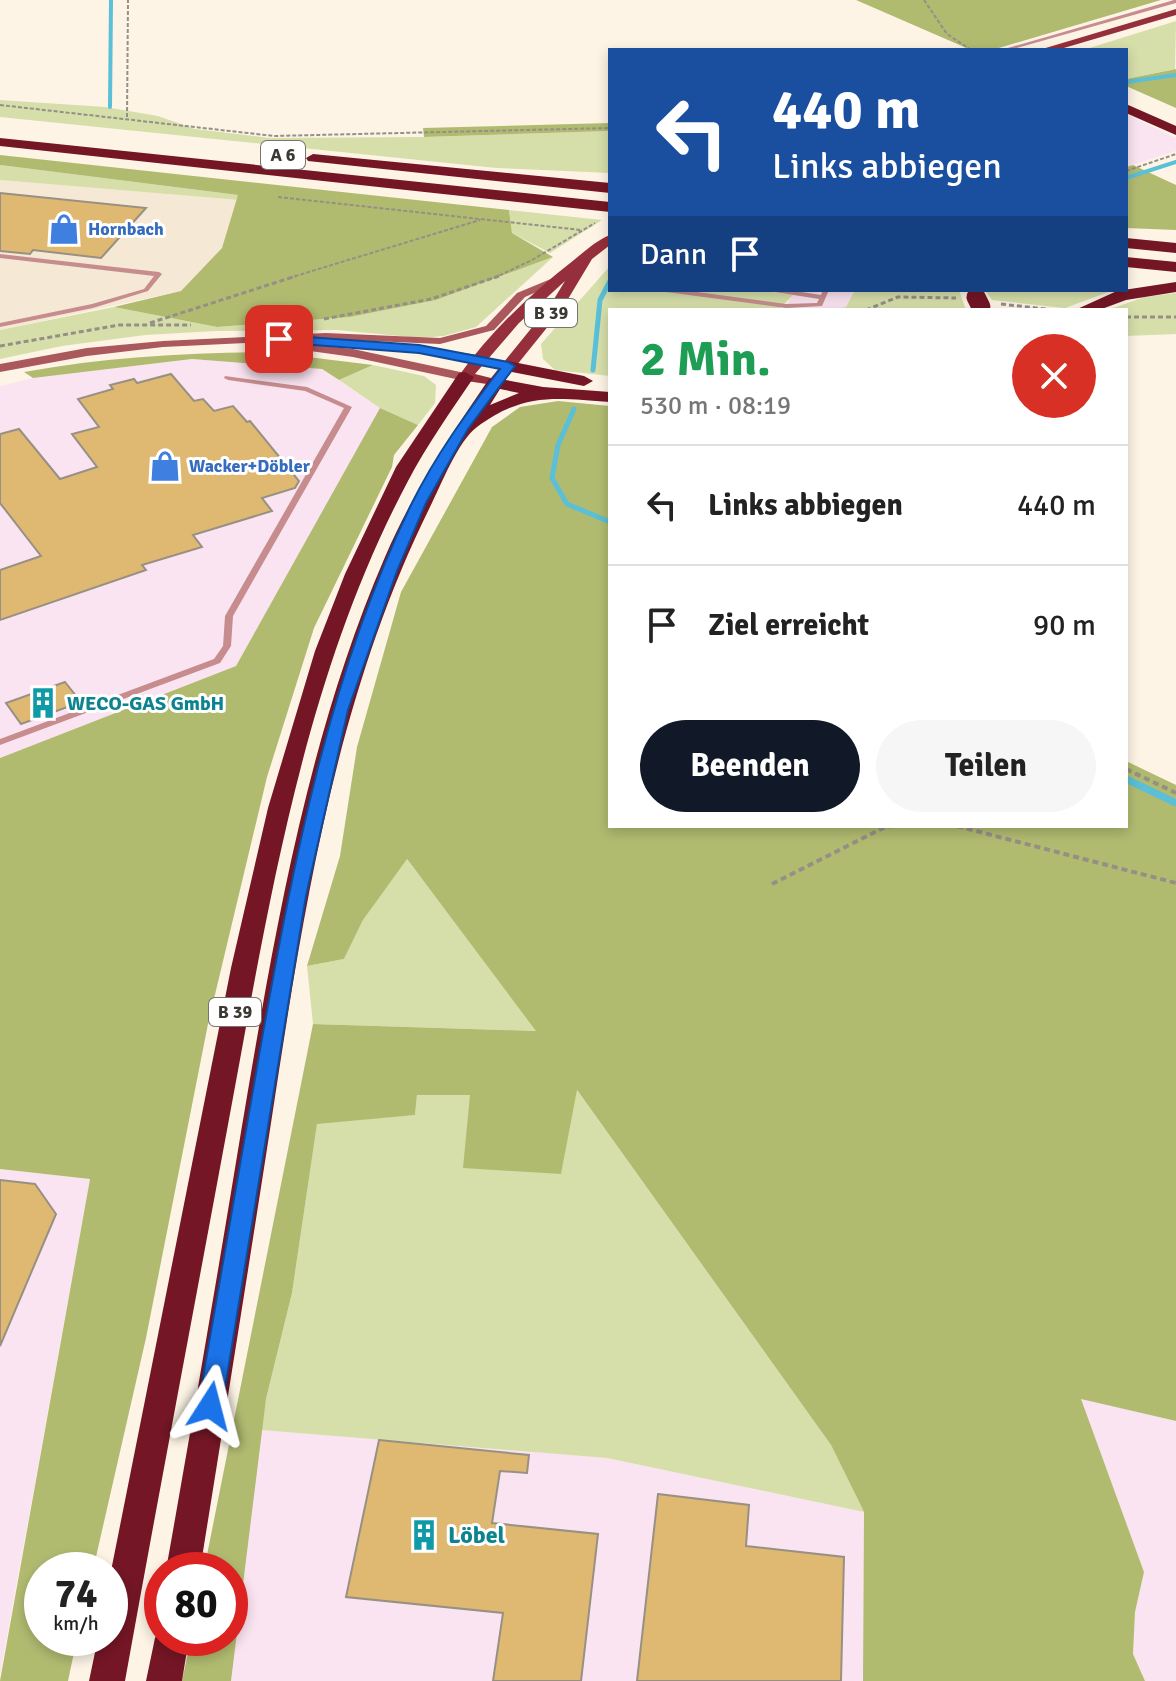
<!DOCTYPE html>
<html lang="de">
<meta charset="utf-8">
<style>
body{margin:0;font-family:Signika,sans-serif;background:#f6f6f6;color:#222;height:100vh;display:flex;flex-direction:column;font-size:30px;white-space:nowrap}
*{box-sizing:border-box;margin:0}
p{font-size:26px;color:#767676}
.icon{flex:none;width:44px;height:44px;fill:none;stroke:currentColor;stroke-width:2;stroke-linecap:round;stroke-linejoin:round}
.map{position:relative;flex:1;overflow:hidden}
.drawer{position:absolute;left:608px;top:308px;width:520px;height:520px;display:flex;flex-direction:column;background:#fff;border-radius:0px;box-shadow:0 4px 12px #0003}
.drawer>*{flex:none}
.banner{position:absolute;left:608px;top:48px;width:520px;height:244px;border-radius:0px;box-shadow:0 4px 12px #0003;background:#1a4fa0;color:#fff;overflow:hidden}
.speed{position:absolute;left:24px;top:1552px;display:flex;gap:16px;font-size:40px;font-weight:700;text-align:center}
.speed>*{display:grid;place-content:center;width:104px;height:104px;border-radius:50%;background:#fff;box-shadow:0 4px 12px #0003;line-height:1}
.speed small{font-size:20px;font-weight:400}
.speed .limit{border:12px solid #d22;background:#fff;color:#111}
.pin{position:absolute;display:grid;place-items:center;width:68px;height:68px;color:#fff;margin:-34px;border-radius:16px;box-shadow:0 4px 12px #0006}
.me{position:absolute;width:88px;margin:-44px;rotate:9deg;stroke-linejoin:round;filter:drop-shadow(0 0 6px #0008)}
.turn{display:flex;align-items:center;gap:28px;height:168px;padding:0 32px;font-size:36px}
.turn .icon{width:104px;height:104px;stroke-width:2.5}
.turn b{display:block;font-size:56px;line-height:68px}
.then{display:flex;align-items:center;height:76px;padding:0 32px;background:#0003;gap:16px;font-size:30px}
.round{display:grid;place-items:center;flex:none;width:84px;height:84px;border-radius:42px;background:#f6f6f6}
.head{display:flex;align-items:center;justify-content:space-between;height:136px;padding:0 32px}
h1{font-size:48px;font-weight:700;line-height:60px;color:#1e9e55}
.button{display:flex;gap:16px;margin-top:auto;padding:16px 32px}
.button a{flex:1;height:92px;border-radius:48px;background:#111827;color:#fff;font-size:32px;font-weight:700;line-height:92px;text-align:center}
.button a+a{background:#f6f6f6;color:#222}
ul{padding:0;list-style:none}
li{display:flex;align-items:center;gap:24px;height:120px;padding:0 32px;border-top:2px solid #e0e0e0}
li div{flex:1}
li b{display:block;font-size:30px}
li em{font-style:normal}
.map>svg:first-child{display:block}
.built{fill:#f5e9d5}
.industrial{fill:#fbe4f1}
.green{fill:#d6dfaa}
.forest{fill:#b1bb70}
.lines{fill:none;stroke-linecap:round;stroke-linejoin:round}
.stream-far2{stroke:#5abfd7;stroke-width:4}
.stream-far1{stroke:#5abfd7;stroke-width:5}
.stream{stroke:#5abfd7;stroke-width:7}
.building{fill:#dfb872;stroke:#979083;stroke-width:2}
.path-far2{stroke:#958f86;stroke-width:2;stroke-dasharray:4 2;stroke-linecap:butt}
.path-far1{stroke:#958f86;stroke-width:3;stroke-dasharray:5 3;stroke-linecap:butt}
.path{stroke:#958f86;stroke-width:4;stroke-dasharray:6 4;stroke-linecap:butt}
.lane{fill:#c78d8e;fill-rule:evenodd}
.secondary{fill:#ab585d;fill-rule:evenodd}
.primary{fill:#952f3b;fill-rule:evenodd}
.highway{fill:#741625;fill-rule:evenodd}
.highway-bridge{stroke:#741625;stroke-width:19}
.route{fill:#1a73e8;stroke:#114b97;stroke-width:2}
.labels{text-anchor:middle;stroke-width:6;stroke-linejoin:round;paint-order:stroke}
.shield{fill:#fff;stroke:#767471;stroke-width:2}
.shield-label{font-size:18px;font-weight:bold;fill:#3c3934}
.far-shop-label{font-size:18px;font-weight:bold;fill:#366cbe;stroke:#fff;text-anchor:start}
.culture-label{font-size:20px;font-weight:bold;fill:#0d838f;stroke:#fff;text-anchor:start}
.near-culture-label{font-size:24px;font-weight:bold;fill:#0d838f;stroke:#fff;text-anchor:start}
</style>
<div class="map">
<svg width="1176" height="1681" viewBox="0 0 1176 1681">
<rect width="100%" height="100%" fill="#fdf4e6"/>
<!-- built -->
<polygon class="built" points="0,180 239,200 222,248 181,291 0,330"/>
<!-- industrial -->
<g class="industrial">
<polygon points="1126,114 1176,138 1176,151 1126,167"/>
<polygon points="758,290 855,290 846,307 827,310 784,309 793,295"/>
<polygon points="192,359 322,369 380,408 298,561 236,666 0,758 0,386 33,378"/>
<polygon points="0,1169 90,1179 0,1675"/>
<polygon points="1080,1398 1176,1421 1176,1681 1145,1681 1133,1654 1135,1612 1144,1572"/>
<polygon points="261,1430 607,1458 864,1512 863,1681 231,1681"/>
</g>
<!-- green -->
<g class="green">
<polygon points="1176,21 1175,69 1126,79 1126,50 1083,50"/>
<polygon points="0,100 105,107 158,116 195,129 270,138 424,137 610,131 610,173 496,168 0,117"/>
<polygon points="0,165 238,195 239,200 0,180"/>
<polygon points="509,210 602,220 550,253 512,233"/>
<polygon points="553,257 476,327 444,336 420,338 337,330 216,331 145,335 62,346 0,359 0,330 114,307 217,327 350,317 436,300"/>
<polygon points="610,266 610,290 758,290 793,295 778,310 610,310 610,376 555,370 543,359 541,344"/>
<polygon points="855,290 959,290 966,310 827,310 846,307"/>
<polygon points="985,290 1114,290 1065,308 992,300"/>
<polygon points="1176,293 1176,334 1126,336 1126,310 1108,310 1144,297"/>
<polygon points="373,365 424,376 436,385 435,403 418,425 380,408 339,380"/>
<polygon points="406,858 537,1031 313,1024 307,966 344,959 363,920"/>
<polygon points="576,1089 831,1445 864,1512 607,1458 261,1430 266,1399 292,1293 317,1123 415,1115 417,1095 470,1095 561,1173"/>
</g>
<!-- forest -->
<g class="forest">
<polygon points="856,0 1161,0 992,50 971,50"/>
<polygon points="1176,69 1176,108 1126,86 1126,79"/>
<polygon points="610,123 610,131 424,137 423,128"/>
<polygon points="0,155 509,210 512,233 553,257 436,300 350,317 217,327 114,307 181,291 222,248 238,195 0,165"/>
<polygon points="1133,165 1176,185 1176,230 1126,228 1126,167"/>
<path d="M267,352l106,13 -34,15 -17,-11 -130,-10 -159,19 -9,-6c81,-15 161,-19 243,-20z"/>
<polygon points="558,401 610,406 610,826 1126,826 1126,761 1176,785 1176,1421 1081,1399 1144,1572 1135,1612 1133,1654 1145,1681 863,1681 864,1512 831,1445 577,1090 561,1174 463,1168 470,1095 417,1095 415,1115 317,1124 292,1293 266,1399 231,1681 182,1681 191,1638 230,1638 230,1570 204,1570 313,1024 536,1031 407,859 363,920 344,959 307,966 340,856 357,747 401,592 492,427 520,407"/>
<polygon points="380,408 418,425 394,455 392,467 314,628 267,777 208,1024 146,1338 93,1570 42,1570 42,1638 77,1638 68,1681 0,1681 90,1179 0,1169 0,758 236,666"/>
</g>
<g class="lines">
<!-- stream-far2 -->
<g class="stream-far2">
<polyline points="1126,82 1176,75"/>
<polyline points="110,107 111,0"/>
<polyline points="1126,178 1176,162"/>
</g>
<!-- stream-far1 -->
<g class="stream-far1">
<polyline points="593,370 600,300 610,281"/>
<polyline points="574,409 558,445 552,478 567,504 610,522"/>
</g>
<!-- stream -->
<polyline class="stream" points="1126,779 1176,803"/>
</g>
<!-- building -->
<g class="building">
<polygon points="0,193 146,208 101,258 33,250 30,254 0,251"/>
<polygon points="171,374 194,401 203,399 214,411 233,406 247,422 250,421 299,481 295,488 262,498 272,511 193,535 202,547 142,565 146,570 0,620 0,570 41,556 0,503 0,434 19,429 60,479 97,467 72,434 99,427 78,399 113,389 110,385 134,379 137,383"/>
<polygon points="65,682 81,702 21,724 6,703"/>
<polygon points="0,1180 35,1184 56,1214 0,1346"/>
<polygon points="379,1440 529,1455 527,1473 500,1471 492,1523 598,1534 581,1681 493,1681 503,1613 346,1597"/>
<polygon points="658,1494 749,1505 746,1546 844,1557 841,1681 637,1681"/>
</g>
<g class="lines">
<!-- path-far2 -->
<g class="path-far2">
<polyline points="924,0 947,34 971,50"/>
<polyline points="0,105 274,136 610,128"/>
<polyline points="127,117 128,0"/>
<polyline points="1126,171 1176,154"/>
<polyline points="278,197 581,230"/>
<polyline points="289,278 480,220"/>
<polyline points="494,278 532,260 595,223"/>
</g>
<!-- path-far1 -->
<g class="path-far1">
<polyline points="1001,304 1054,310"/>
<polyline points="866,310 898,297 956,298"/>
<polyline points="1126,317 1176,317"/>
<polyline points="324,319 431,299 499,276"/>
<polyline points="150,323 296,276"/>
<polyline points="0,346 119,325 191,325"/>
</g>
<!-- path -->
<g class="path">
<polyline points="1126,769 1176,793"/>
<polyline points="957,826 1176,883"/>
<polyline points="772,884 885,827 894,826"/>
</g>
<!-- lane -->
<g class="lane">
<polygon points="1174,0 1176,0 1176,3 1010,50 1001,50"/>
<polygon points="0,254 159,272 162,274 148,291 93,308 0,327 0,323 92,304 144,289 154,276 0,258"/>
<polygon points="663,290 682,290 786,304 817,303 819,299 775,292 772,290 789,290 821,295 823,290 829,290 822,306 786,308 666,292"/>
<polygon points="225,376 307,387 352,407 233,616 231,646 220,663 0,745 0,739 214,659 223,646 225,616 344,408 305,391 228,380 224,378"/>
</g>
<!-- secondary -->
<g class="secondary">
<polygon points="558,276 564,279 562,281 525,297 494,330 440,344 326,339 163,347 87,356 0,372 0,364 87,348 163,341 326,333 440,338 486,326 517,293"/>
<polygon points="293,343 353,349 465,373 471,377 465,381 353,357 289,348 289,344"/>
<polygon points="416,346 478,355 484,359 478,363 412,351 412,347"/>
</g>
<!-- primary -->
<g class="primary">
<polygon points="1176,9 1176,15 1057,50 1039,50"/>
<path d="M610,235v10l-18,14 -30,50 -62,77 -40,-6 -2,-3c32,-45 72,-83 116,-117 11,-9 23,-20 36,-25zM565,281l-14,23 -60,74 -16,-4 44,-51z"/>
</g>
<!-- highway -->
<g class="highway">
<polygon points="1126,104 1176,126 1176,135 1126,113"/>
<polygon points="0,138 610,202 610,212 0,146"/>
<polygon points="313,154 610,183 610,193 308,161 306,158"/>
<polygon points="1126,238 1176,243 1176,253 1126,248"/>
<polygon points="1126,257 1176,262 1176,272 1126,267"/>
<polygon points="1176,282 1176,292 1126,300 1099,310 1075,310 1117,291"/>
<polygon points="508,361 584,376 593,381 584,386 502,370 499,366 502,362"/>
<path d="M465,372l9,5c-23,34 -47,68 -66,104 -106,199 -140,430 -181,649 -34,184 -69,367 -102,551h-36l9,-43h12v-62l121,-608 37,-160 47,-157 30,-77 51,-107 63,-94z"/>
<path d="M495,378l48,9 67,5v10c-54,-4 -86,-10 -133,25 -19,14 -36,58 -47,80 -95,192 -127,406 -159,616 -23,149 -47,298 -71,447h-34c26,-146 51,-292 75,-438 33,-195 65,-392 144,-575 27,-63 65,-121 104,-178zM500,389l19,4 -29,12z"/>
<polygon points="162,1625 162,1638 189,1638 182,1681 146,1681 155,1638"/>
</g>
<!-- highway-bridge -->
<polyline class="highway-bridge" points="976,297 981,307"/>
</g>
<!-- route -->
<path class="route" d="M279,335l140,10 89,17 7,4 -47,63 -42,74 -29,68 -49,139 -42,186 -84,510 -3,8 -9,3 -8,-3 -4,-8c21,-120 42,-241 63,-362 33,-184 68,-370 150,-539 24,-49 56,-93 89,-136l-81,-16 -144,-11v-5z"/>
<!-- icons -->
<defs>
<symbol id="shop-bare" viewBox="-9 -9 18 18"><path d="M-5-2.5h2.3a2.7 3.5 0 0 1 5.4 0H5L5.5 6h-11ZM-1.5-2.5h3a1.5 2.3 0 0 0-3 0Z" fill="#3f7fe0" stroke="#fff" stroke-width="2.5" paint-order="stroke"/></symbol>
<symbol id="building-bare" viewBox="-9 -9 18 18"><path d="M-4-6H4V6H1V3H-1V6H-4ZM-2.5-4.3h1.7v1.8h-1.7ZM.8-4.3h1.7v1.8H.8ZM-2.5-1h1.7V.8h-1.7ZM.8-1h1.7V.8H.8Z" fill="#0f9aa8" stroke="#fff" stroke-width="2.5" paint-order="stroke"/></symbol>
</defs>
<g fill-rule="evenodd">
<use href="#shop-bare" x="42" y="207" width="44" height="44"/>
<use href="#shop-bare" x="143" y="444" width="44" height="44"/>
<use href="#building-bare" x="21" y="681" width="44" height="44"/>
<use href="#building-bare" x="402" y="1513" width="44" height="44"/>
</g>
<g class="labels">
<!-- shield labels -->
<g class="shield">
<rect x="261" y="141" width="44" height="28" rx="6"/>
<rect x="525" y="299" width="52" height="28" rx="6"/>
<rect x="209" y="998" width="52" height="28" rx="6"/>
</g>
<g class="shield-label">
<text x="283" y="161">A 6</text>
<text x="551" y="319">B 39</text>
<text x="235" y="1018">B 39</text>
</g>
<!-- far-shop labels -->
<g class="far-shop-label">
<text x="88" y="235">Hornbach</text>
<text x="189" y="472">Wacker+Döbler</text>
</g>
<!-- culture labels -->
<g class="culture-label">
<text x="67" y="710">WECO-GAS GmbH</text>
</g>
<!-- near-culture labels -->
<g class="near-culture-label">
<text x="448" y="1543">Löbel</text>
</g>
</g>
</svg>
<div class="speed"><div>74<small>km/h</small></div><div class="limit">80</div></div>
<div class="pin" style="left:279px;top:339px;background:#d93025"><svg class="icon" aria-label="arrive" viewBox="0 0 24 24"><path d="M6 21V4h12l-3 4 3 4H6"/></svg></div>
<svg class="me" style="left:210px;top:1406px" viewBox="-20 -20 40 40"><path d="M0-17L14 15 0 8-14 15z" fill="#1a73e8" stroke="#fff" stroke-width="4"/></svg>
<div class="banner">
<div class="turn"><svg class="icon" aria-label="left" viewBox="0 0 24 24"><path d="M17 20v-9H6M10 6l-5 5 5 5"/></svg><div><b>440 m</b>Links abbiegen</div></div>
<div class="then">Dann<svg class="icon" aria-label="arrive" viewBox="0 0 24 24"><path d="M6 21V4h12l-3 4 3 4H6"/></svg></div>
</div>
<section class="drawer">
<div class="head"><div><h1>2 Min.</h1><p>530 m · 08:19</p></div><a class="round" style="background:#d93025;color:#fff"><svg class="icon" aria-label="close" viewBox="0 0 24 24"><path d="M6 6l12 12M18 6L6 18"/></svg></a></div>
<ul>
<li><svg class="icon" aria-label="left" viewBox="0 0 24 24"><path d="M17 20v-9H6M10 6l-5 5 5 5"/></svg><div><b>Links abbiegen</b></div><em>440 m</em></li>
<li><svg class="icon" aria-label="arrive" viewBox="0 0 24 24"><path d="M6 21V4h12l-3 4 3 4H6"/></svg><div><b>Ziel erreicht</b></div><em>90 m</em></li>
</ul>
<div class="button"><a>Beenden</a><a>Teilen</a></div>
</section>
</div>
